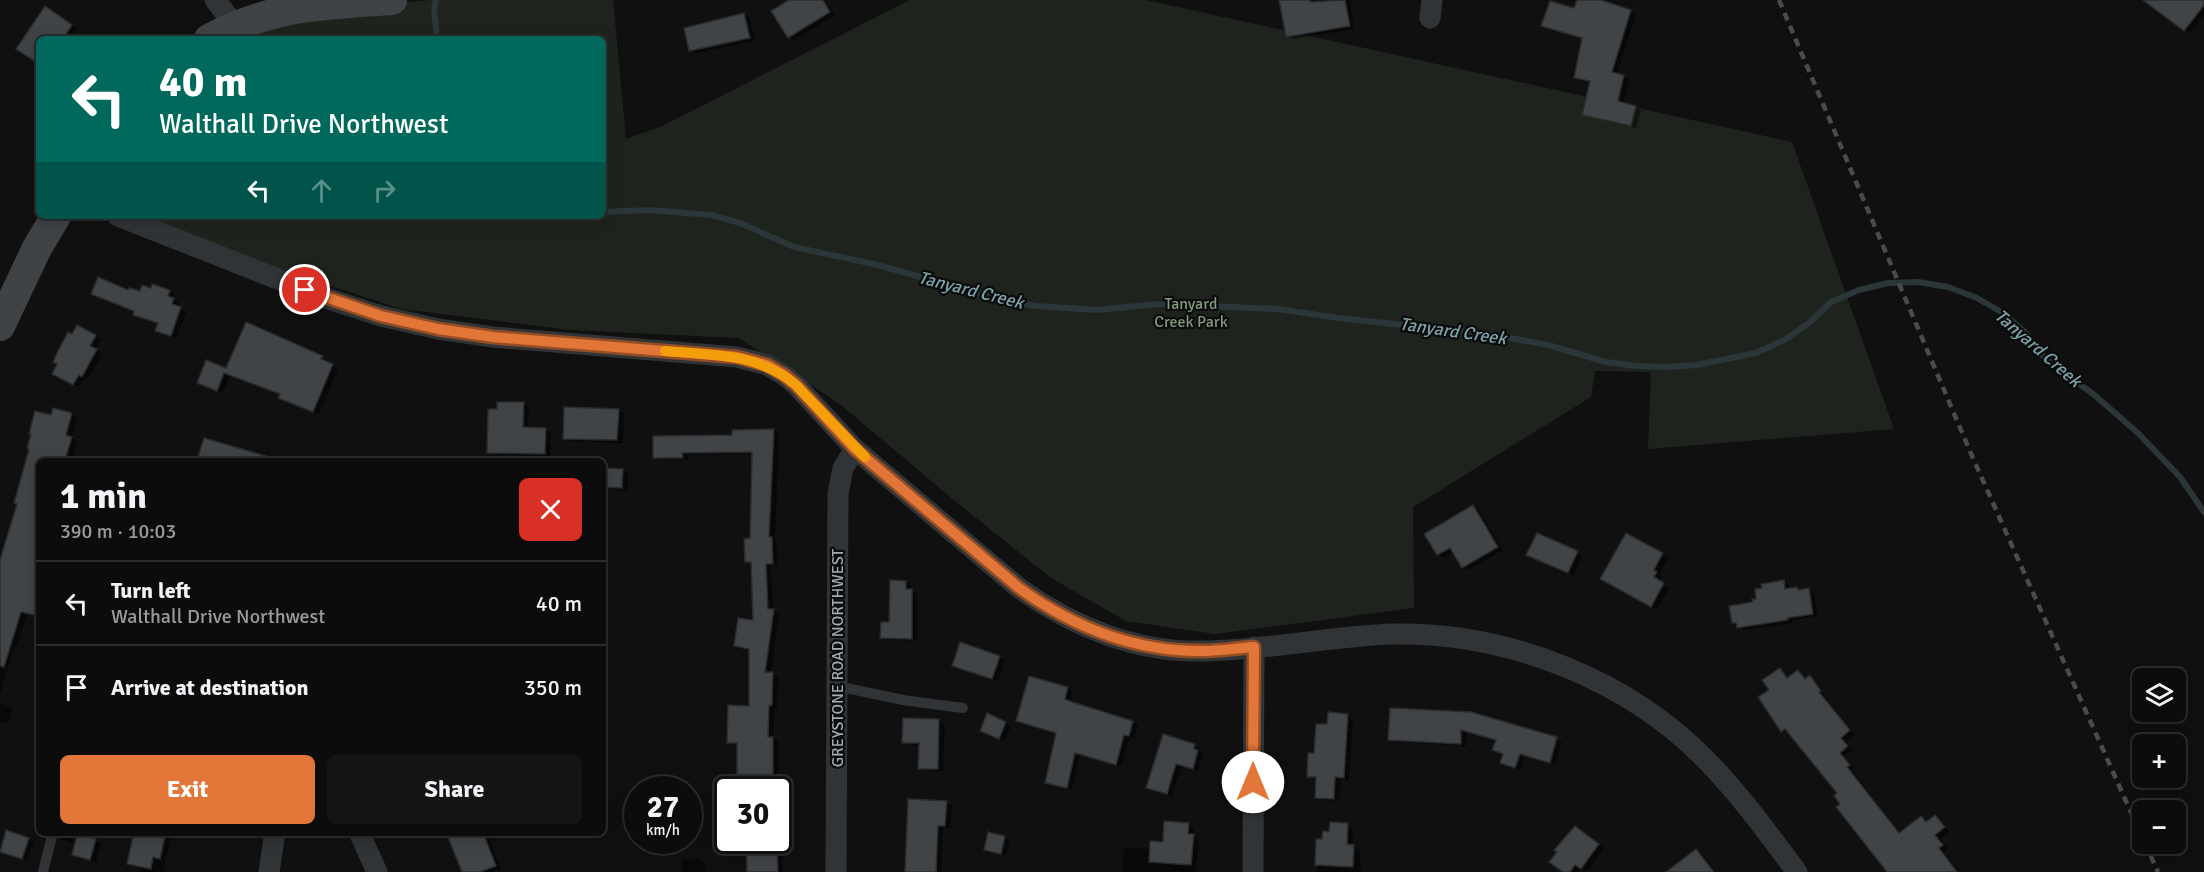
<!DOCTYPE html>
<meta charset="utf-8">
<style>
body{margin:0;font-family:Signika,sans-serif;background:#151516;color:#f1f3f6;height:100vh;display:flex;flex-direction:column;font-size:22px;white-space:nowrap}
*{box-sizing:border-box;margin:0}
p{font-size:20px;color:#9a9b9d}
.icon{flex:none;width:33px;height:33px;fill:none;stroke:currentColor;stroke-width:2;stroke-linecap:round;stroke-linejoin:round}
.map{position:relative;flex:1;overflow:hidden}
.drawer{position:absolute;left:36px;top:458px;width:570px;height:378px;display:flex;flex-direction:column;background:#0c0c0d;border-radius:9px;box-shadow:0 3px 15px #0003,0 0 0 2px #2c2c2e}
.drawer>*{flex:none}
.top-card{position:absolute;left:36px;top:36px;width:570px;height:183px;border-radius:9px;box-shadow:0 3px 15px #0003,0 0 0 2px #2c2c2e;background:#00695c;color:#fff;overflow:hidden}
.fabs{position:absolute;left:2132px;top:668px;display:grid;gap:12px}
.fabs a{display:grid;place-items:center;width:54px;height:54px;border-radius:9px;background:#0c0c0d;box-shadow:0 3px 15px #0003,0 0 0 2px #2c2c2e;font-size:30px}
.speed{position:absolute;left:624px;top:776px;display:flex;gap:12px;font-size:30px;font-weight:700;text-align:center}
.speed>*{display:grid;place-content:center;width:78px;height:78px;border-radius:50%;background:#0c0c0d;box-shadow:0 3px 15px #0003,0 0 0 2px #2c2c2e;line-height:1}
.speed small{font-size:15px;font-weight:400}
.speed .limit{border:3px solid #111;border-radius:9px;background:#fff;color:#111}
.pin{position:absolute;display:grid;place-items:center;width:51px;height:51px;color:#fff;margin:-26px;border:3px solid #fff;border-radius:50%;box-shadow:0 2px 6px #0007}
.me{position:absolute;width:66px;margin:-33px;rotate:0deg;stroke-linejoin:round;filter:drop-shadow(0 0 4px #0008)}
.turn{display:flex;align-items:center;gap:21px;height:126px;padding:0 24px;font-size:27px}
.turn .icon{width:78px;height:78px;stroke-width:2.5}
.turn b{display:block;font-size:42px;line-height:51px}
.lanes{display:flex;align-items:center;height:57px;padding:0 24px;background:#0003;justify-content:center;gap:30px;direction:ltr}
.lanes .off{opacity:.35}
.round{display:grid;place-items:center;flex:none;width:63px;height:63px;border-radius:9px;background:#151516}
.head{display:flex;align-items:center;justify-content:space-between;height:102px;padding:0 24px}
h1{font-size:36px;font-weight:700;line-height:45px}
.button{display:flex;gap:12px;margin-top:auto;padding:12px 24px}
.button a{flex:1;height:69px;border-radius:9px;background:#e27638;color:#fff;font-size:24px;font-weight:700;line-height:69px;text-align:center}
.button a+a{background:#151516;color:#f1f3f6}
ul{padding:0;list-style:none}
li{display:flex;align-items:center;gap:18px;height:84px;padding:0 24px;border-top:2px solid #2c2c2e}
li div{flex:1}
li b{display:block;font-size:22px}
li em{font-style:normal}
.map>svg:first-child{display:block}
.green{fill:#1e241d}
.shadow{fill:#0007}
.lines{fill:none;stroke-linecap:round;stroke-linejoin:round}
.stream{stroke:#2b3639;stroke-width:6}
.building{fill:#414447;stroke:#2a2b2d;stroke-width:1.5}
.lane{stroke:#313436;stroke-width:10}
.street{stroke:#313436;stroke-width:21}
.secondary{stroke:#404346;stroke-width:30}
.rail{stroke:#494c4f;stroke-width:4.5;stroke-dasharray:8 6;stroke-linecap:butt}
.route-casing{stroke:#934d24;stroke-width:15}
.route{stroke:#e27638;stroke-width:10}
.slow{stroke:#f59e0b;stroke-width:10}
.labels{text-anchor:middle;stroke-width:4.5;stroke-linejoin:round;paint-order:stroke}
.park-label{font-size:16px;fill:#829b7b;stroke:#0b0b0c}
.street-label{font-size:16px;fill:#a2abb1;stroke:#0b0b0c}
.water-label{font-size:18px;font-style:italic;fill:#7ba2aa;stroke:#0b0b0c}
</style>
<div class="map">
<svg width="2204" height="872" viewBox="0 0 2204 872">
<rect width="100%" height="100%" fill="#101011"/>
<!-- green -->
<polygon class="green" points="430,0 613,0 626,139 662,126 910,0 1146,0 1792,142 1894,429 1648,449 1651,372 1595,371 1591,397 1413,507 1414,608 1215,634 1126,621 1051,578 955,501 841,405 739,338 570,330 401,309 268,265 136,216 603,216 603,39 239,39 356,6"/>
<!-- shadow -->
<g class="shadow">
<polygon points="792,0 825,0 835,15 794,40 789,37"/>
<polygon points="1291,0 1314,0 1315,3 1347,0 1350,1 1354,29 1293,39 1287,36"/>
<polygon points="1579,0 1596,0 1636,14 1617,75 1629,79 1623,104 1641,110 1636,128 1589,117 1584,114 1591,82 1576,77 1583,39 1549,28 1575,10"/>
<polygon points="2145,0 2204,0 2204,15 2190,33"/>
<polygon points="51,11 77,29 70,39 39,39 39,63 18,49"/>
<polygon points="744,15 750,18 755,41 696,53 691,50"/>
<polygon points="153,286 175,295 173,300 179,303 177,307 186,312 177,338 163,333 159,324 140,317 135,311 129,292 140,293 152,290"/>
<polygon points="247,324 322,357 328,360 327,363 338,369 319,414 286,400 282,394 230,375 223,393 204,386 227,370"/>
<polygon points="73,335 88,353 97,337 101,339 95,350 102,354 88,379 85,377 80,387 54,373"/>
<polygon points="523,404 529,407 528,429 545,429 551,432 550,456 494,455 489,452 498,410"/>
<polygon points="618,410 624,413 623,443 570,441 565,438"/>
<polygon points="71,414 77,418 72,438 77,441 72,460 39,460 39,617 27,614 16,647 14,646 0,695 0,570 52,417"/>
<polygon points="774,430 779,434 775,541 777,542 778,566 771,566 773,611 779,614 771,673 778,676 777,708 774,708 773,739 778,741 778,789 739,789 738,745 729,742 750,707 751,650 736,646 755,621 753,564 746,561 751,539 754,454 688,455 688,460 660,460 654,457 734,436"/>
<polygon points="205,439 246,453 244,460 198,460"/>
<polygon points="623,470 628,473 628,490 611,489 606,486"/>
<polygon points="1473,507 1479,510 1503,550 1469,570 1463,567 1454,552 1444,558 1439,554 1426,534"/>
<polygon points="1627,535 1668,558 1659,574 1662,576 1659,582 1669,588 1657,609 1602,578"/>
<polygon points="1577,553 1582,556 1574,575 1534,558"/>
<polygon points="906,582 911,586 911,590 917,594 917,641 887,640 882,637 890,624"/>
<polygon points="1784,582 1789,585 1790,590 1809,590 1814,593 1818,616 1792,620 1793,623 1744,630 1733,622 1754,603"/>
<polygon points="999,657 1005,660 998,681 959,668"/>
<polygon points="1780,669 1789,678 1798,671 1807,679 1810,677 1815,680 1825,695 1824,696 1855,734 1846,741 1852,750 1844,756 1854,768 1852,770 1901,834 1921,818 1928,822 1935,817 1941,820 1949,831 1940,839 1948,849 1944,852 1959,872 1889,872 1842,804 1839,793 1790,733 1783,731 1771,690"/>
<polygon points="1067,688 1073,691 1070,703 1138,725 1134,738 1130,737 1121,767 1080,755 1072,790 1046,782 1058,733 1018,721"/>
<polygon points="0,703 13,708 8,723 0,721"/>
<polygon points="1471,714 1562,742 1555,765 1525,756 1521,770 1507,766 1502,763 1504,754 1494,750 1497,741 1467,731 1466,746 1395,742 1389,739"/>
<polygon points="1348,715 1353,719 1349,780 1341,780 1339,801 1322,800 1317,797 1318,779 1308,776 1328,726"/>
<polygon points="904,720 939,721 945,724 943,771 926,771 920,768 920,745 909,745 904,742"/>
<polygon points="1005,723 1011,726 1004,741 987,733"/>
<polygon points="1164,736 1195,745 1200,748 1199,752 1203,755 1198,771 1182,766 1172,796 1148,788"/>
<polygon points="778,798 779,802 781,804 782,872 748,872 747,840 778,840"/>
<polygon points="946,802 952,806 950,828 943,828 941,872 985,872 906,872"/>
<polygon points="1188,824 1194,828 1193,836 1199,839 1196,872 1122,872 1124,847 1151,849 1164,844"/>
<polygon points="1347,825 1353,828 1352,846 1360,849 1361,872 1317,872 1318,840 1324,841 1331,833"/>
<polygon points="1581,831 1604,848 1587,871 1581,868 1578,872 1565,872"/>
<polygon points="7,832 34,842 27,861 0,851"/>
<polygon points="63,832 83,832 82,837 101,843 96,862 73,854 76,845 61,839"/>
<polygon points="136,832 172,832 163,872 139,872 140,868 129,863"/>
<polygon points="448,832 486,832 501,869 492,872 464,872"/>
<polygon points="1005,838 1010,841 1006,856 986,849"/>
<polygon points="1696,850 1702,854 1716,872 1668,872"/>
<polygon points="700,859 705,863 706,872 682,872 682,860"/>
</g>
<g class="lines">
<!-- stream -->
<g class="stream">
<polyline points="436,0 434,9 437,39"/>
<polyline points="603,212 650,210 711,215 740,223 794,247 878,265 1006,301 1036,306 1097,310 1157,304 1278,309 1338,318 1489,334 1548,345 1606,362 1637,366 1667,367 1697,365 1756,353 1784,340 1809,323 1831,302 1859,290 1888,283 1918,282 1948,287 1977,298 2003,313 2026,333 2044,357 2068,376 2092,393 2138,433 2180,477 2204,512"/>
</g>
</g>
<!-- building -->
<g class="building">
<polygon points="789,0 823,0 830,12 788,38 771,11"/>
<polygon points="1279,0 1310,0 1310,2 1345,0 1350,26 1286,37"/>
<polygon points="1577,0 1601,0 1631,10 1612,72 1624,75 1618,101 1636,106 1631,126 1582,115 1590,81 1574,78 1582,38 1541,26 1550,1 1574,8"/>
<polygon points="2143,0 2204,0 2204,5 2184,31"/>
<polygon points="45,6 72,25 63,39 39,39 39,64 16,49"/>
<polygon points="744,13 750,38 689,51 684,28"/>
<polygon points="98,277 128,290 129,288 140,291 142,285 151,288 152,284 170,290 168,296 174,298 172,304 181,307 171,336 155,331 158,323 133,315 134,311 91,294"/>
<polygon points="246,322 323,356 321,359 333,364 313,412 278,398 280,394 224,373 217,391 197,383 206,360 226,368"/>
<polygon points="77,325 96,335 90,346 97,349 82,377 79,375 73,385 52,374 57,364 53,362 58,351 68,332 72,334"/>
<polygon points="497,402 524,402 523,427 546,428 545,454 487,453 488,409 497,409"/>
<polygon points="564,407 619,409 617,440 563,439"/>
<polygon points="53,408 72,413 66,435 72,437 65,460 39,460 39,616 21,612 4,667 0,666 0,560 17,504 14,503 29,449 27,448 31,434 29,434 35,411 51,415"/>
<polygon points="774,429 769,537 772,537 773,564 766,564 768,609 774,609 765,672 773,672 772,705 769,706 768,737 773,737 773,775 754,775 754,779 737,780 737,743 727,743 728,705 749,706 749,649 734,646 738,618 753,620 751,562 745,562 744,539 750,538 752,452 682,453 683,458 653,458 653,436 732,435 732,430"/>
<polygon points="204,438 266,456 266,460 197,460"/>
<polygon points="605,468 623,469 622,488 604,487"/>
<polygon points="1473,505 1498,547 1462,568 1450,548 1437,555 1424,534"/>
<polygon points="1537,533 1578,551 1568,573 1526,555"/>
<polygon points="1626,533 1663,553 1654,570 1657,572 1654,577 1664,583 1651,607 1600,579"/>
<polygon points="890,580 906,581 906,589 912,589 912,639 880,638 881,622 889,622"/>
<polygon points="1784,580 1785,589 1797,587 1798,590 1809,588 1813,614 1787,618 1788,620 1737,628 1736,623 1732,623 1729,606 1753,602 1752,599 1756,599 1755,589 1762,588 1761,584"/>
<polygon points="960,642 1000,656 992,679 952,666"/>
<polygon points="1780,668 1787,678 1798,670 1805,679 1810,675 1821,691 1819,692 1850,730 1841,738 1848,746 1840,753 1850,765 1847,767 1899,833 1921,816 1926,822 1935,815 1945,827 1935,835 1943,845 1939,848 1957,872 1887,872 1836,807 1840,804 1834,796 1837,793 1785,729 1781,732 1758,697 1769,690 1762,680"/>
<polygon points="1029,676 1068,687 1065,699 1072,702 1133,721 1129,736 1124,735 1116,765 1075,753 1067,788 1045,783 1056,733 1016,721"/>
<polygon points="1390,708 1471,712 1557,737 1550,763 1520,754 1515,768 1500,763 1503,754 1492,750 1496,740 1461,730 1461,744 1388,740"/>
<polygon points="1328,712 1348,714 1344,778 1335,777 1334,799 1315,798 1316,777 1307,777 1308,753 1314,753 1316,724 1327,724"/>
<polygon points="987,713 1006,722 999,739 980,731"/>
<polygon points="903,718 939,719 938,769 918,769 919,743 902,743"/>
<polygon points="1163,734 1195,744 1194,749 1198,750 1193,769 1176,764 1167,794 1146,788"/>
<polygon points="908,799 947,801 945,826 938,826 936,872 905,872"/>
<polygon points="1164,821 1189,823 1188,834 1194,834 1191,865 1149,862 1150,841 1163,842"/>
<polygon points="1330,822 1348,823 1347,844 1354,845 1353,867 1315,865 1316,839 1322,839 1323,831 1329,832"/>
<polygon points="1575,826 1599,844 1581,869 1575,865 1570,872 1563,872 1549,862 1557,852 1554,850"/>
<polygon points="6,830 29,838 22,859 0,852"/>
<polygon points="134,832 166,832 160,859 153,857 151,869 127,864"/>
<polygon points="446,832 483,832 496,866 480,872 462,872"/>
<polygon points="988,832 1005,836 1001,854 984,850"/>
<polygon points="77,834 96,839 90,860 72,855"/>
<polygon points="746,840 777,840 778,872 747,872"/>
<polygon points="1696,849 1714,872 1666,872"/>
</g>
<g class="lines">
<!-- lane -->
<g class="lane">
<polyline points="837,686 903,700 963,708"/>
<polyline points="43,872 53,832"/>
</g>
<!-- street -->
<g class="street">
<polyline points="215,0 235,25"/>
<polyline points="1430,18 1432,0"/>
<path d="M118,216l208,82 55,18 57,13 55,8 244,20 30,8 17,10 12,10 59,64 164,139c54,39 118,65 185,63 64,-1 127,-15 190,-17 114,-2 236,46 315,129 33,34 60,72 88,109"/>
<polyline points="359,832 377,872"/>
<polyline points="269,872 275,832"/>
<polyline points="836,872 838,493 843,468 855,449"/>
<polyline points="1253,872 1254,647"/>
</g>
<!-- secondary -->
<g class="secondary">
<path d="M209,39c63,-34 113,-34 183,-39"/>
<polyline points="0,326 37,248 56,216"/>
</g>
<!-- rail -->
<g class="rail">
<polyline points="1779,0 1972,456 2142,837"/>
<polyline points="2145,843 2158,872"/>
</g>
</g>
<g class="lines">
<defs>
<path id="route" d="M305,290l76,26 57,13 55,8 244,20 30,8 17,10 12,10 59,64 164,139c54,39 117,64 185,63 16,0 33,-3 50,-4l-1,135"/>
</defs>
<!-- route casing -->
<use href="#route" class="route-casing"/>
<!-- route -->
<use href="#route" class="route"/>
<!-- slow -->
<path class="slow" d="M665,351c48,4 93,2 131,34l69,72"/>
</g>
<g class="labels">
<!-- park labels -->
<g class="park-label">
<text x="1191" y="309">Tanyard<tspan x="1191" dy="18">Creek Park</tspan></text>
</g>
<!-- street labels -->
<g class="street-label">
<text transform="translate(837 658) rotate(-90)" y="6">GREYSTONE ROAD NORTHWEST</text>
</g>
<!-- water labels -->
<g class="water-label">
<text transform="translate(971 290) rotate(14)" y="6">Tanyard Creek</text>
<text transform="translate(1453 331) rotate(8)" y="6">Tanyard Creek</text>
<text transform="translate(2038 348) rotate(41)" y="6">Tanyard Creek</text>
</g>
</g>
</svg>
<div class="fabs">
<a><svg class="icon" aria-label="layers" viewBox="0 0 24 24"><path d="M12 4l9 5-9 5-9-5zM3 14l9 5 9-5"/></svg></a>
<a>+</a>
<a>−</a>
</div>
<div class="speed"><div>27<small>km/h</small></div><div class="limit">30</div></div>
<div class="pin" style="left:305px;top:290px;background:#d93025"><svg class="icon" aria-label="arrive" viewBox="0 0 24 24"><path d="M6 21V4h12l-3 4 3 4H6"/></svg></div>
<svg class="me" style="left:1253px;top:782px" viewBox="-20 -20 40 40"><circle r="19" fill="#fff"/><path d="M0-13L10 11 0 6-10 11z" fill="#e27638"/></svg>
<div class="top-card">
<div class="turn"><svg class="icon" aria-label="left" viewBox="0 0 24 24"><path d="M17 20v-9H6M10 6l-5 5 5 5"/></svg><div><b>40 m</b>Walthall Drive Northwest</div></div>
<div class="lanes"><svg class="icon" aria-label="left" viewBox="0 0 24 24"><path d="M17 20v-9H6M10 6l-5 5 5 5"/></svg><svg class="icon off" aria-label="ahead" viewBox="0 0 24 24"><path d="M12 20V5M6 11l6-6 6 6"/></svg><svg class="icon off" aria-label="right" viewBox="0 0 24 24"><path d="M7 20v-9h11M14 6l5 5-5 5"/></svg></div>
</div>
<section class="drawer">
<div class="head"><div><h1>1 min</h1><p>390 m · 10:03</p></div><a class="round" style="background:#d93025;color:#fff"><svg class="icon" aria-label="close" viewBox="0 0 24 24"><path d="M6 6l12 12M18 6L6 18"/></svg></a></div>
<ul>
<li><svg class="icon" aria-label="left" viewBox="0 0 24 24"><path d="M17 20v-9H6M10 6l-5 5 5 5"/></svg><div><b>Turn left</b><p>Walthall Drive Northwest</p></div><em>40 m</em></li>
<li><svg class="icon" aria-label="arrive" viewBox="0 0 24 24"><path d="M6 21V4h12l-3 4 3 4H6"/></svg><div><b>Arrive at destination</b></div><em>350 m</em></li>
</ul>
<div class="button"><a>Exit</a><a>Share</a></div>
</section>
</div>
